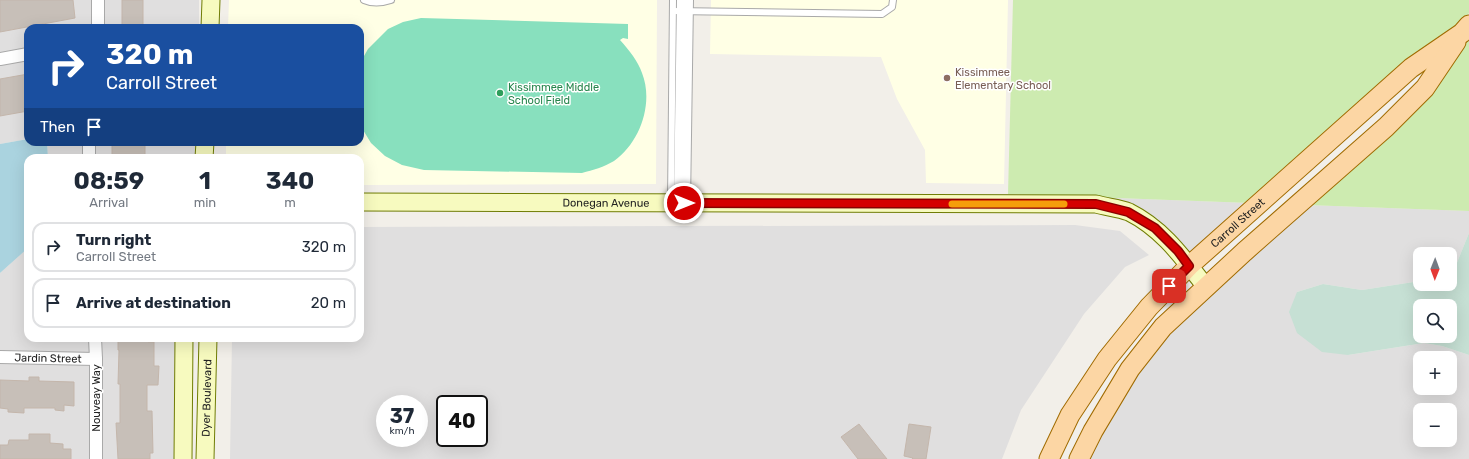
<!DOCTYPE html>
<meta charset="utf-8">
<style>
body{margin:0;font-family:Rubik,sans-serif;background:#f2f2f3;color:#1f2937;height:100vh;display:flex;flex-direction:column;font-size:15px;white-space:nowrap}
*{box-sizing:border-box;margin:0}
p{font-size:13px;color:#747a83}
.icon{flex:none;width:22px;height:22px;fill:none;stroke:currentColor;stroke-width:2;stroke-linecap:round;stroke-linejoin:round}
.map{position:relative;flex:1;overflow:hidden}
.sheet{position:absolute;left:24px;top:154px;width:340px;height:188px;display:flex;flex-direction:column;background:#fff;border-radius:12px;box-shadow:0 4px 16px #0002}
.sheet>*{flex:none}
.banner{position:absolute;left:24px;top:24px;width:340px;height:122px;border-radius:12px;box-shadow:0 4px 16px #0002;background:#1a4fa0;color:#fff;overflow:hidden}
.needle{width:26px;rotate:181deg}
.controls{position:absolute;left:1413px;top:247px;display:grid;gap:8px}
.controls a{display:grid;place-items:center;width:44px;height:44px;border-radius:8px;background:#fff;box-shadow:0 4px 16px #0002;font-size:20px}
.speed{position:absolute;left:376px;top:395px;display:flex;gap:8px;font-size:20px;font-weight:700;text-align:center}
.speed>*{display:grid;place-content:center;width:52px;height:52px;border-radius:50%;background:#fff;box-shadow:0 4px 16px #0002;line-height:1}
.speed small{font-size:10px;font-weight:400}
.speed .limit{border:2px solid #111;border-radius:6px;background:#fff;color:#111}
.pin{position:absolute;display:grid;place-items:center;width:34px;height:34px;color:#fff;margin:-17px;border-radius:8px;box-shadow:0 2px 6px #0006}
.me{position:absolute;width:44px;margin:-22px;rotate:90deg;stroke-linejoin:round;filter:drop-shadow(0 0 3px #0008)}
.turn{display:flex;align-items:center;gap:14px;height:84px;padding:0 16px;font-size:18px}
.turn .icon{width:52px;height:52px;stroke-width:2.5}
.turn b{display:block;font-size:28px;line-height:34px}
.then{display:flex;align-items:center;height:38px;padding:0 16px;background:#0003;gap:8px;font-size:15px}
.eta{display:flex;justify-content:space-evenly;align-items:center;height:68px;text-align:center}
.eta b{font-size:24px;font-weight:700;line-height:28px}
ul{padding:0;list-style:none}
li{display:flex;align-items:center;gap:12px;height:50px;margin:0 8px 6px;padding:0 8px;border:2px solid #e0e1e3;border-radius:12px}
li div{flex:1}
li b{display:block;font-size:15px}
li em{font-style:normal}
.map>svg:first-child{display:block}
.residential{fill:#e0dfdf;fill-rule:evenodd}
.education{fill:#ffffe5}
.grass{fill:#cdebb0}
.wetland{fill:#c6e0d4;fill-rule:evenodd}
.pitch{fill:#88e0be}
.water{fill:#aad3df}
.building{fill:#c7bfb8;stroke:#c4b6ab}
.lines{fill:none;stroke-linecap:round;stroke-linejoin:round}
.lane-casing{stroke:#a9a9a9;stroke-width:8}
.street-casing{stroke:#a9a9a9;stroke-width:14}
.secondary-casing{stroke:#707d05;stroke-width:19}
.primary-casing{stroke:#a06b00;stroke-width:21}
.lane{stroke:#fff;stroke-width:6}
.street{stroke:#fff;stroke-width:12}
.secondary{stroke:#f7fabf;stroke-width:17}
.primary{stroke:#fcd6a4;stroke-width:19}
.route-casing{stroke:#8a0000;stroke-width:10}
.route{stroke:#d40000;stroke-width:7}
.slow{stroke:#f59e0b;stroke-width:7}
.education-dot{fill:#8d6e63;stroke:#fff;stroke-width:1.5}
.leisure-dot{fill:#2e9e5b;stroke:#fff;stroke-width:1.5}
.labels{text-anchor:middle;stroke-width:3;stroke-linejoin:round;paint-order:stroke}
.education-label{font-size:11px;fill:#785e54;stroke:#fff;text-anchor:start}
.leisure-label{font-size:11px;fill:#27864d;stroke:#fff;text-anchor:start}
.street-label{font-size:11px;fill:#222;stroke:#fff}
</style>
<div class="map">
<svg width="1469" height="459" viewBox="0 0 1469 459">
<rect width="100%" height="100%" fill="#f2efe9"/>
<!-- residential -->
<g class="residential">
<polygon points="0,0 199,0 199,28 28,28 28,139 0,144"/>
<polygon points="47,142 199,142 198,158 48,158"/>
<polygon points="1008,194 1250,203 1189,257 1129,206 861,197"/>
<path d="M1307,205l162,6v22l-13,32 -6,6v-17h-30v27l-58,9 -39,-6 -26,8 51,63 76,-12 18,3 27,9v104h-383l49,-86 32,-41zM1420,358h30v30h-30zM1420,410h30v30h-30z"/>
<path d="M1075,225l45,6 29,24 -24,12 -41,47 -63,96 -19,49h-772l2,-121h128v-111zM385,404h34v34h-34zM445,404h34v34h-34z"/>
<polygon points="28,248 28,338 179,338 177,459 0,459 0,273"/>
</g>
<!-- education -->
<g class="education">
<polygon points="229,0 657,0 656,184 360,185 360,158 226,158 226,142 360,142 360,28 228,28"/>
<polygon points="711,0 1008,0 1004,184 926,183 925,150 897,99 881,57 710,54"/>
</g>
<!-- grass -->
<g class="grass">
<polygon points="1013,0 1469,0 1469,13 1458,28 1250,203 1008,194"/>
<polygon points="1469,36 1469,211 1307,205"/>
</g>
<!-- wetland -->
<path class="wetland" d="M1469,233v122l-27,-9 -18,-3 -76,12 -26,-3 -25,-19 -8,-21 8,-20 26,-8 39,6 58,-9v3h30v-13l6,-6zM1420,306h30v30h-30z"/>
<!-- pitch -->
<path class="pitch" d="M421,18l207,6v15l-5,-1 -3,2c9,10 18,21 22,33 12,30 -2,70 -28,88 -10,6 -21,9 -32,12l-158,-3 -22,-5 -17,-9 -14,-13 -11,-18v-62l8,-14 20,-20 15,-7z"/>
<!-- water -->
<polygon class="water" points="28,139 28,142 47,142 48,158 28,158 28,248 0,273 0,144"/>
<!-- building -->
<g class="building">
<polygon points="0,0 73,0 75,18 0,32"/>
<rect x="122" y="0" width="21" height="28"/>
<polygon points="28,74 28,111 0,116 0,79"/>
<polygon points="112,142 145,142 145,156 112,155"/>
<polygon points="118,338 148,338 148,342 154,342 154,366 159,366 158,385 147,385 147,411 152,411 153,453 150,453 150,459 118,459 116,423 120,423 120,384 118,384 119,350 118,350"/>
<polygon points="29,377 39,377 39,381 74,382 74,406 64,405 64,411 55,410 55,408 24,408 24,413 8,412 8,409 0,408 0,380 29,381"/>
<polygon points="859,424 887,459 858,459 841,437"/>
<polygon points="909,424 931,427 926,459 912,459 913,458 904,456"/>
<polygon points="29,434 50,434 50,443 63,444 63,449 71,449 71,459 0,459 0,445 8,445 9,440 29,440"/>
</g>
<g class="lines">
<defs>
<g id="lane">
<path d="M364,0c9,4 18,3 27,0"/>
<polyline points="673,11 882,14 892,7 893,0"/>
<polyline points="677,201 680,0"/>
<polyline points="671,202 673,0"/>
</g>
<g id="street">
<polyline points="98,28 98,0"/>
<polyline points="0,59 28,54"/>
<polyline points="89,158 89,142"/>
<polyline points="684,203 687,0"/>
<polyline points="95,338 96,359 96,459"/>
<path id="s1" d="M0,357l96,2"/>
</g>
<g id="secondary">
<polyline points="210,28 211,0"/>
<polyline points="204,158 205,142"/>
<path id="s2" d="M360,202l736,2c10,3 23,4 33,8 34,17 54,46 77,75"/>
<polyline points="183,459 184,338"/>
<path id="s3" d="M205,459l3,-121"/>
</g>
<g id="primary">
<path id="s4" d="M1049,459l21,-44 37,-56 42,-52 40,-41 222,-198 51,-35 7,-8"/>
<polyline points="1079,459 1093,431 1130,369 1163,327 1244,252 1386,127 1425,88 1456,42"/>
</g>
</defs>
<!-- lane casing -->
<use href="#lane" class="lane-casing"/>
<!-- street casing -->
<use href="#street" class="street-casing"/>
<!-- secondary casing -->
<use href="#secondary" class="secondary-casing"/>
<!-- primary casing -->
<use href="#primary" class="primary-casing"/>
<!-- lane -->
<use href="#lane" class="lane"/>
<!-- street -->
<use href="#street" class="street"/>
<!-- secondary -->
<use href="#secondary" class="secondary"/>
<!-- primary -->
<use href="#primary" class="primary"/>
</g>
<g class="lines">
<defs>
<polyline id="route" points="684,203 1096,204 1128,212 1155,228 1178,251 1189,266 1169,286"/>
</defs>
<!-- route casing -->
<use href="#route" class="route-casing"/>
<!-- route -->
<use href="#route" class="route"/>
<!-- slow -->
<polyline class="slow" points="952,204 1064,204"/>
</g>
<!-- markers -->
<circle class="education-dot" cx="947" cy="78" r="4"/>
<circle class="leisure-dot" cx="500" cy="93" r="4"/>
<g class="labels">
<!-- education labels -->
<g class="education-label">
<text x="955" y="76">Kissimmee<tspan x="955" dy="13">Elementary School</tspan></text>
</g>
<!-- leisure labels -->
<g class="leisure-label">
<text x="508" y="91">Kissimmee Middle<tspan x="508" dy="13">School Field</tspan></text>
</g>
<!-- street labels -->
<g class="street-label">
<text dy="4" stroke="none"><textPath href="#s2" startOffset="246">Donegan Avenue</textPath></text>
<text dy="4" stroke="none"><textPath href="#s4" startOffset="305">Carroll Street</textPath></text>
<text dy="4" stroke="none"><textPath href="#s1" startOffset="48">Jardin Street</textPath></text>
<text transform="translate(96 398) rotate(-90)" y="4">Nouveay Way</text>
<text dy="4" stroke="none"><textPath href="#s3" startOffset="61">Dyer Boulevard</textPath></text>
</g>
</g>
</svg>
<div class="controls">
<a><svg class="needle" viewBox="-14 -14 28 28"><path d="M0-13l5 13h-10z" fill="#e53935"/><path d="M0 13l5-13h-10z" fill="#747a83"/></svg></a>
<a><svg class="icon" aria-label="search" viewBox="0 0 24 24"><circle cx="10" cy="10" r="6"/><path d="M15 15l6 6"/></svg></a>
<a>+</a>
<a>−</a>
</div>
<div class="speed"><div>37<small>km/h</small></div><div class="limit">40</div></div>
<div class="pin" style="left:1169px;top:286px;background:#d93025"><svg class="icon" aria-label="arrive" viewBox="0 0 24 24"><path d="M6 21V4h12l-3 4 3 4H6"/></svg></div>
<svg class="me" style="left:684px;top:203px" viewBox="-20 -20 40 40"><circle r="17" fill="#d40000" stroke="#fff" stroke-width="3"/><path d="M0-11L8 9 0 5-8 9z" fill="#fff"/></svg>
<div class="banner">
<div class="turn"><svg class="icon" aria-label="right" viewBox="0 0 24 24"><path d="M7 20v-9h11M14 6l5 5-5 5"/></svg><div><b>320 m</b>Carroll Street</div></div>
<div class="then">Then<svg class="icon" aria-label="arrive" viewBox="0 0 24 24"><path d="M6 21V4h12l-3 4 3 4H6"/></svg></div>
</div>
<section class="sheet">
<div class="eta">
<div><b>08:59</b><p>Arrival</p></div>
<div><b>1</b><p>min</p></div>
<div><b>340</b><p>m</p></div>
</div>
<ul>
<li><svg class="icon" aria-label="right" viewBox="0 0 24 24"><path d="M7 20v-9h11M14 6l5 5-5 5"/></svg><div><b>Turn right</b><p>Carroll Street</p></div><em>320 m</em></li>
<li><svg class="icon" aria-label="arrive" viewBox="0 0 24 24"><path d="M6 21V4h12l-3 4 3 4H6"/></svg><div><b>Arrive at destination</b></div><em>20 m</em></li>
</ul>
</section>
</div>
